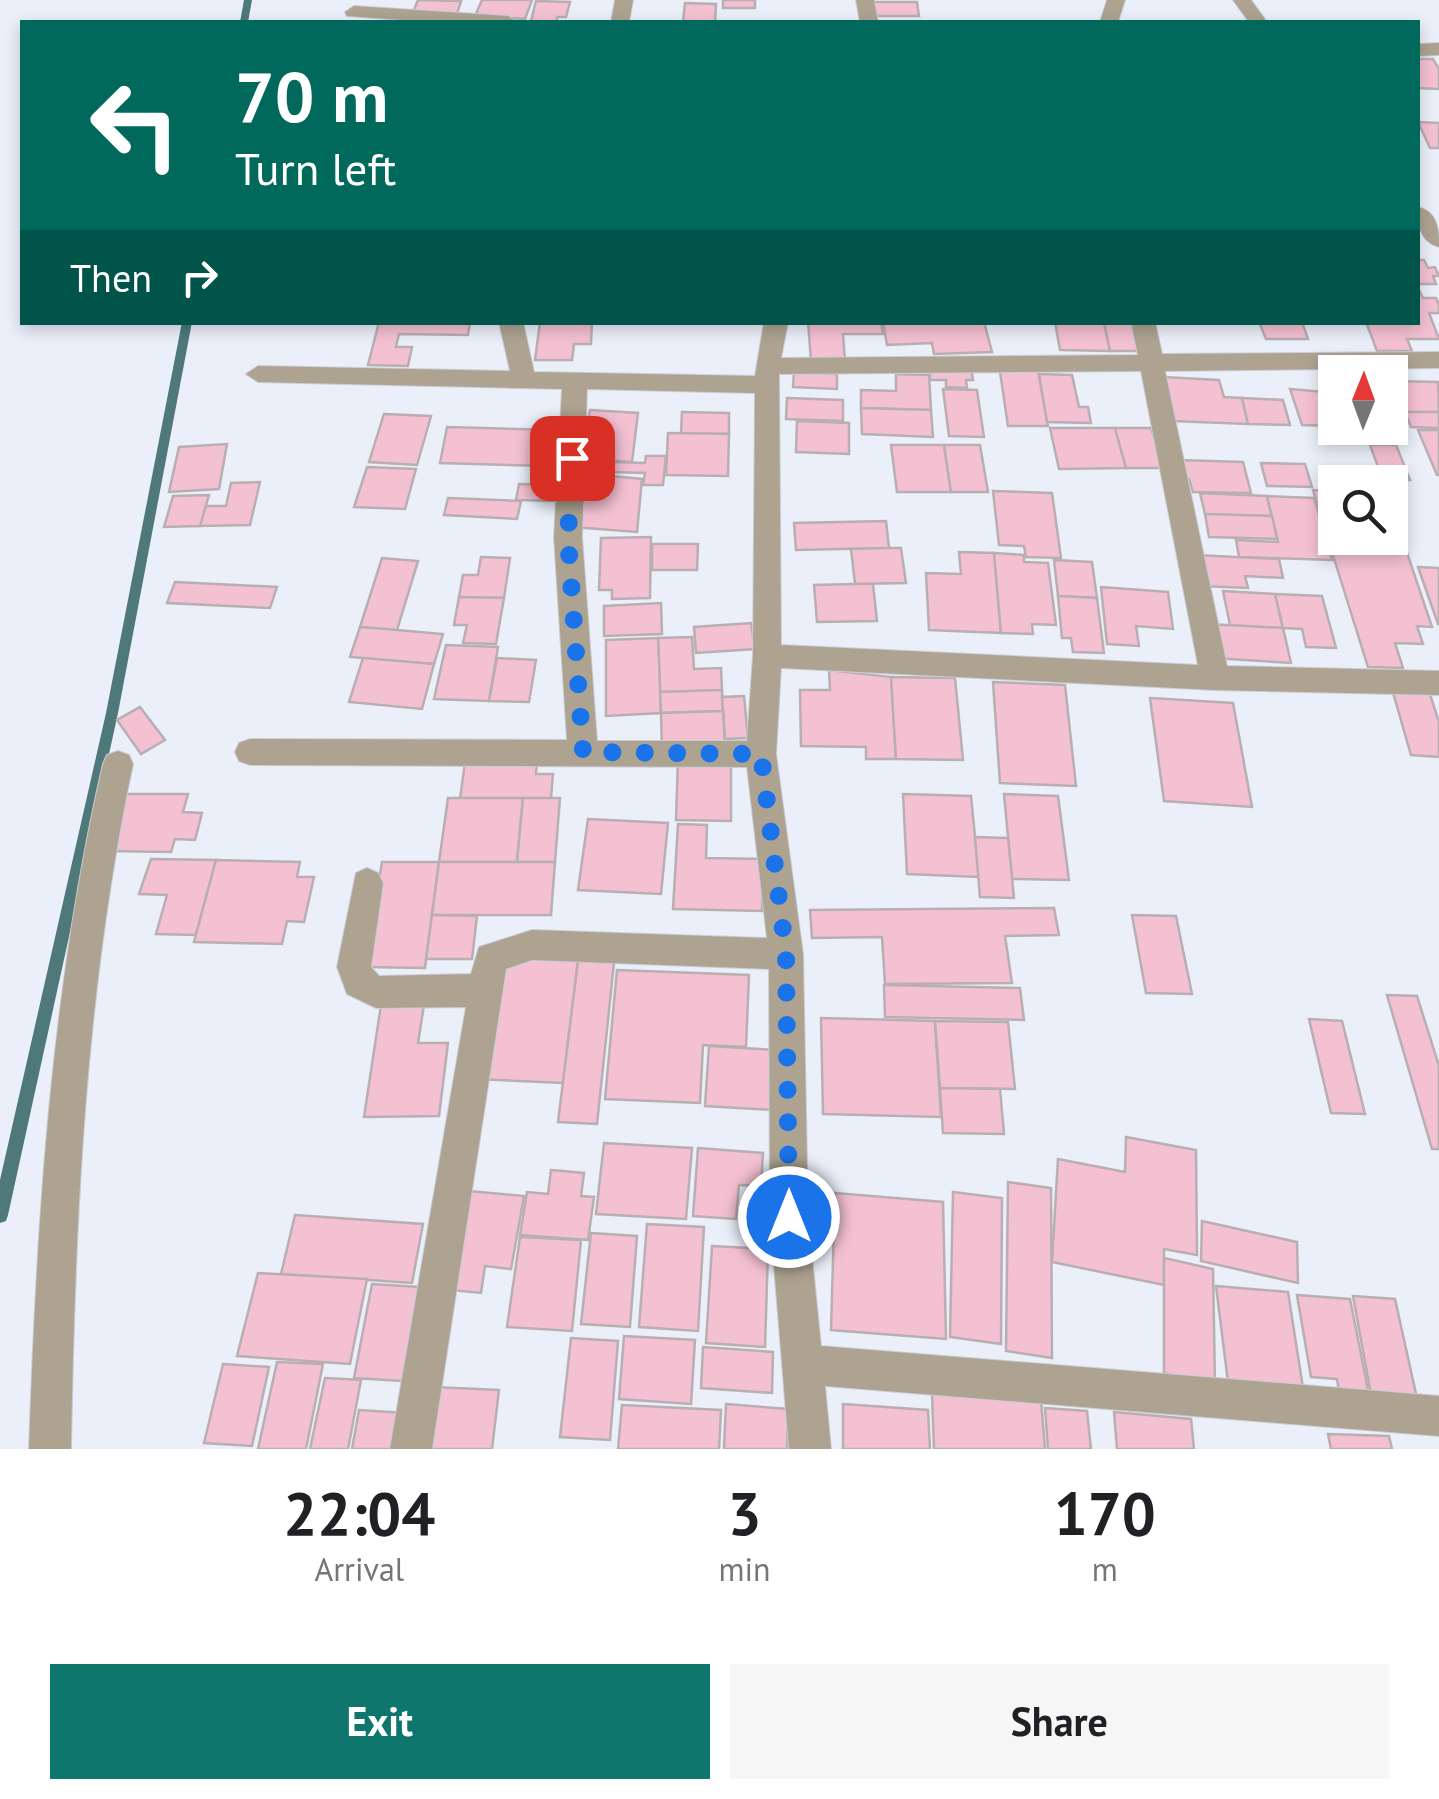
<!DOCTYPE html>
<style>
body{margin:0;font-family:"PT Sans",sans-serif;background:#f6f6f6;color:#202124;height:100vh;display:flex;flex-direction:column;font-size:38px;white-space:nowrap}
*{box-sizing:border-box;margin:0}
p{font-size:32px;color:#757577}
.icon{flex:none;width:55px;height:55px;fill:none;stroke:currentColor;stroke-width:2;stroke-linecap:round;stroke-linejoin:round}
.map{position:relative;height:1449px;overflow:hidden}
.sheet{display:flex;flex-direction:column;background:#fff;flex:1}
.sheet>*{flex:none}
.hud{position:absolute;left:20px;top:20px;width:1400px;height:305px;border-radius:0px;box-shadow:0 5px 15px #0003;background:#00695c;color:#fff;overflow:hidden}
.needle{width:65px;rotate:1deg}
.fabs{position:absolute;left:1318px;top:355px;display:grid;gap:20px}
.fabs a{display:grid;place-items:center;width:90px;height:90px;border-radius:0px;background:#fff;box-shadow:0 5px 15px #0003;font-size:50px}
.pin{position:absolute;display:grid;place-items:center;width:85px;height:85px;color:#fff;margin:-42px;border-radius:20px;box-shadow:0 5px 15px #0006}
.me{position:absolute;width:110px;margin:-55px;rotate:0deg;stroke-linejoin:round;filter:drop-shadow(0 0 8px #0008)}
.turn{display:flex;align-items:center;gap:35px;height:210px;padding:0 50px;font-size:45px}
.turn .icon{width:130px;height:130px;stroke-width:2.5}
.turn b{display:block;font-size:70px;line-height:85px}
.then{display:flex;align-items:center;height:95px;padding:0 50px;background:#0003;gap:20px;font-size:38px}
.eta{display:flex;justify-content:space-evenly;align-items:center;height:170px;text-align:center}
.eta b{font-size:60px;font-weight:600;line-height:70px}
.cta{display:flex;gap:20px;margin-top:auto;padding:20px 50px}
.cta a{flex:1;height:115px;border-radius:0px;background:#0f766e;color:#fff;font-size:40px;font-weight:600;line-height:115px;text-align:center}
.cta a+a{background:#f6f6f6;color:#202124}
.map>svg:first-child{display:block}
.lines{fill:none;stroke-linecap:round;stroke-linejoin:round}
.stream{fill:#4e787a;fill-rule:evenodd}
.building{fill:#f4c1d3;stroke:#b9aeb1;stroke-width:2.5}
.street-casing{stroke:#c9cdd6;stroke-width:2}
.street{fill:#aea391;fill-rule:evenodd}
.route{stroke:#1a73e8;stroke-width:18;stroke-dasharray:0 32.4}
</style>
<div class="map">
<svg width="1439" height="1449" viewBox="0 0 1439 1449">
<rect width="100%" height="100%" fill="#ebeff9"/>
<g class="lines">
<!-- stream -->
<g class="stream">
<polygon points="244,0 252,0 248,22 240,22"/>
<polygon points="182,322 192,322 118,713 8,1215 6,1221 0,1223 0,1180 106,713"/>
</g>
</g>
<!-- building -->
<g class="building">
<polygon points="418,0 461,1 457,14 413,12"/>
<polygon points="482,0 532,0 525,19 475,16"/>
<rect x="723" y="0" width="32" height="8"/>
<polygon points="536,1 570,2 566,17 557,17 557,22 531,21"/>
<polygon points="869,2 917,2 919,16 870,16"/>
<polygon points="685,3 716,4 715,22 683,22"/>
<polygon points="1418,59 1433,59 1439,69 1439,89 1418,88"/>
<polygon points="1418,122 1439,123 1439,148 1430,148"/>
<polygon points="1418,260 1424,260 1428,268 1435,267 1439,276 1433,276 1436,284 1418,284"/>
<polygon points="1418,288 1423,298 1436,298 1439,305 1439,313 1429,313 1439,339 1407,339 1412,351 1377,351 1366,322 1418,322"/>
<polygon points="379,322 470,322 468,335 399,334 396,347 412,347 408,366 368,365"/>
<polygon points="540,322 592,322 591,344 574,344 572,360 535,360"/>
<polygon points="808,322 881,322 883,334 843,334 845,360 811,360"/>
<polygon points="883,322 984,322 992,352 934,354 932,343 887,345"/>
<polygon points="1055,322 1104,322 1110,351 1060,350"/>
<polygon points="1104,322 1135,322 1142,351 1110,351"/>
<polygon points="1259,322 1302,322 1308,339 1266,339"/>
<polygon points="999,365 1037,365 1048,426 1008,426"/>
<polygon points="929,366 971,367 973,380 966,380 967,388 946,387 946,380 930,380"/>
<polygon points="794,372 837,374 837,389 793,387"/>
<polygon points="896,374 929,375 931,410 861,408 861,390 896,391"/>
<polygon points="1039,374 1072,375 1079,407 1088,407 1091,423 1047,422"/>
<polygon points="1163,377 1219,380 1224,397 1242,398 1248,424 1172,421"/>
<polygon points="1392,381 1438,382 1439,412 1405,412"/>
<polygon points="943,389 977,390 984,437 949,436"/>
<polygon points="1290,389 1335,393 1335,426 1302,425"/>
<polygon points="787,398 843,400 843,421 786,419"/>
<polygon points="1242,398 1283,400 1290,425 1248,424"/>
<polygon points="861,408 931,410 933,437 862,434"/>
<polygon points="590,410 638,413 632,462 581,459"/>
<polygon points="682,412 729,413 729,434 681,433"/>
<polygon points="1405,412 1439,412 1439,428 1411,427"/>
<polygon points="384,414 431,416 417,465 369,462"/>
<polygon points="797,421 849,423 849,454 796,452"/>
<polygon points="447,427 553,430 548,466 440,463"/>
<polygon points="1050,428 1115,428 1126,468 1059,469"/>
<polygon points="1115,428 1151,428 1163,468 1126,468"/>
<polygon points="1418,430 1439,430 1439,475 1437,475"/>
<polygon points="668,433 729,434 728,476 666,475"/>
<polygon points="227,444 219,489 169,492 179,447"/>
<polygon points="891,445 944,445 951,492 897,492"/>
<polygon points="944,445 980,445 988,492 951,492"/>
<polygon points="1370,445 1396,445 1410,480 1383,480"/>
<polygon points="646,456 666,456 663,485 643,485 645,473 610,472 612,462 645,463"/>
<polygon points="1178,460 1243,462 1251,493 1193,492 1189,479 1183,479"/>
<polygon points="1261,463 1305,464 1312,487 1267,486"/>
<polygon points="367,467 416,469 405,509 354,507"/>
<polygon points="579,473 642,479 637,532 573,527"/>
<polygon points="260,482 250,525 200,526 205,506 226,506 231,483"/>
<polygon points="519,484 566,485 564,501 516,500"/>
<polygon points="1313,490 1335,491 1335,536 1327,536"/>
<polygon points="993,491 1052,493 1061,558 1026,557 1024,546 999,545"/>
<polygon points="1200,493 1267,496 1272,516 1205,514"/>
<polygon points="209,495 200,526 164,527 173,496"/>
<polygon points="1267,496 1314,498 1332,560 1239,557 1236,540 1278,542"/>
<polygon points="448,498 521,501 517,519 444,515"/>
<polygon points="1205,514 1272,516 1277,539 1209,537"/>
<polygon points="886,521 889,548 796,550 794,523"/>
<polygon points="1327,536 1402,538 1432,627 1417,626 1423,644 1395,643 1403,668 1368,667"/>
<polygon points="651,537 650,598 612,599 612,590 599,590 601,538"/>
<polygon points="652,544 698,544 697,570 652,570"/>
<polygon points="889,548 901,548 906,583 855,584 851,549"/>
<polygon points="959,552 994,553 1001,633 929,630 926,573 961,574"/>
<polygon points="994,553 1024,555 1024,562 1048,563 1056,625 1032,624 1033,634 1001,633"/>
<polygon points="1195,555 1279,559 1283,578 1245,576 1248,588 1201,586"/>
<polygon points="481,557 510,558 504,598 459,597 463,575 478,575"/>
<polygon points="382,558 418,561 397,630 360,627"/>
<polygon points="1054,560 1092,562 1097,598 1058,596"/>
<polygon points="1418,567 1439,568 1439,624 1438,624"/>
<polygon points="175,582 277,587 270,608 167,603"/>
<polygon points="855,584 873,584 877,621 817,622 814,585"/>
<polygon points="1101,587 1168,592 1173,629 1136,626 1139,646 1107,644"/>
<polygon points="1223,591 1275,594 1283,628 1230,625"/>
<polygon points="1275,594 1322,596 1336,648 1306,647 1302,629 1283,628"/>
<polygon points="1058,596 1097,598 1104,653 1073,652 1071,638 1062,638"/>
<polygon points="459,597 504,598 496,644 463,643 467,625 454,625"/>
<polygon points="661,603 662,634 604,636 604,606"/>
<polygon points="751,623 755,649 696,653 694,627"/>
<polygon points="1208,624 1283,628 1291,663 1214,658"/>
<polygon points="360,627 397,630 443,634 434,664 350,657"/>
<polygon points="692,637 694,669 721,668 722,690 660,692 658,638"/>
<polygon points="658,638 661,713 606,716 606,640"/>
<polygon points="446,645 498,647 489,701 434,699"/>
<polygon points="363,658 434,664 422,709 349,702"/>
<polygon points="497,658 536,660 529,702 489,701"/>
<polygon points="829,670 891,677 896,759 866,759 866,747 801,746 800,690 830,690"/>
<polygon points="891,677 955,678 963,760 896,759"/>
<polygon points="993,682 1065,685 1076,786 1000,783"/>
<polygon points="1392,689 1429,691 1439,722 1439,757 1411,755"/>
<polygon points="722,690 723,711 661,713 660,692"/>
<polygon points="744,696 748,738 725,739 722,697"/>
<polygon points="1150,698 1233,703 1252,807 1164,801"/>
<polygon points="140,707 165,740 141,754 117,720"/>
<polygon points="723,711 725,746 662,749 661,713"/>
<polygon points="678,758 731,758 731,821 676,820"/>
<polygon points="465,762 537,762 536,774 553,774 551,798 460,799"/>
<polygon points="126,794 188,794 183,812 202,813 195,840 175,839 171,852 107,851"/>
<polygon points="903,794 971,796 979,877 907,874"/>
<polygon points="1004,794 1058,796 1069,880 1012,879"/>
<polygon points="448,798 523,798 517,862 439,862"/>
<polygon points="523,798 560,798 555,862 517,862"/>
<polygon points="588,819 668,823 661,894 578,890"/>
<polygon points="678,824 707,825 706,858 763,859 762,911 673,909"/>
<polygon points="975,837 1008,838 1014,898 980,897"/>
<polygon points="151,859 216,860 196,935 156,934 167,895 139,894"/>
<polygon points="216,860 300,862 297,877 314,877 304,922 287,921 282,944 194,942"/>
<polygon points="382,862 439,862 425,968 365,967"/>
<polygon points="439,862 555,862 551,915 432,915"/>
<polygon points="1054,908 1059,935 1005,936 1012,983 885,984 882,937 812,938 810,910"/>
<polygon points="432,915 477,916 472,959 426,959"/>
<polygon points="1132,915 1176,916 1192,994 1146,993"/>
<polygon points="498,957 578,961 563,1083 479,1079"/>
<polygon points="578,961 614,963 597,1124 558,1122"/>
<polygon points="617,970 749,975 746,1047 703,1045 700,1103 605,1099"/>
<polygon points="884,985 1020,988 1024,1020 885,1017"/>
<polygon points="1387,995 1417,996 1439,1066 1439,1149 1432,1149"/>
<polygon points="381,1005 424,1005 418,1043 448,1043 439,1116 364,1117"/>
<polygon points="821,1018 935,1021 941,1117 823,1114"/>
<polygon points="1309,1019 1342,1021 1365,1114 1331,1113"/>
<polygon points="935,1021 1008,1022 1015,1089 940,1088"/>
<polygon points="709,1046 775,1050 773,1110 705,1106"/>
<polygon points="940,1088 1000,1089 1004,1134 943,1133"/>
<polygon points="1126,1137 1196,1150 1197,1255 1164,1249 1164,1285 1052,1262 1058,1159 1125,1172"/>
<polygon points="604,1143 692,1148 686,1219 596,1214"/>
<polygon points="698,1148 763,1153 761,1186 739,1185 736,1219 693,1216"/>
<polygon points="551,1170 584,1173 581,1196 594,1197 588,1240 520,1235 527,1192 548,1194"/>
<polygon points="1008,1182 1051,1188 1052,1358 1006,1351"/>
<polygon points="469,1191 524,1196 511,1269 485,1266 481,1293 450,1290"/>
<polygon points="953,1192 1002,1198 1001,1344 950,1337"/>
<polygon points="835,1193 943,1202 946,1339 831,1330"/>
<polygon points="295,1215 423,1224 412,1283 281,1274"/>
<polygon points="1202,1221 1297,1242 1298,1283 1201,1261"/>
<polygon points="647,1224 704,1227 698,1331 639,1327"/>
<polygon points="591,1233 637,1236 630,1327 581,1324"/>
<polygon points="520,1237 581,1240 572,1331 507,1327"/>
<polygon points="712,1246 768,1249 765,1347 706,1343"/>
<polygon points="1164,1258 1213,1269 1215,1385 1164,1373"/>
<polygon points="258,1273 367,1279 350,1364 237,1356"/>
<polygon points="372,1284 419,1287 402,1381 354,1378"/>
<polygon points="1216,1286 1288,1292 1303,1388 1228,1382"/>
<polygon points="1297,1295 1350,1299 1370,1400 1340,1397 1337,1379 1311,1377"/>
<polygon points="1353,1296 1395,1299 1418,1403 1372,1400"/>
<polygon points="624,1336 695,1340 691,1404 619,1399"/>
<polygon points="571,1338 618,1341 610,1440 560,1437"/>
<polygon points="703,1347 773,1352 772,1393 701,1388"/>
<polygon points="277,1362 323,1364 306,1449 258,1449"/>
<polygon points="223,1364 269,1367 252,1446 204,1443"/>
<polygon points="325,1378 361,1380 348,1449 310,1449"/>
<polygon points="433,1387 499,1390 492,1449 423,1449"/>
<polygon points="932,1394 1041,1400 1045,1449 934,1449"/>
<polygon points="726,1404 788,1409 787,1449 724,1449"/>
<polygon points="843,1404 928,1410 930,1449 843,1449"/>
<polygon points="622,1405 721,1410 719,1449 618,1449"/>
<polygon points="1045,1408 1087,1411 1091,1449 1048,1449"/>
<polygon points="359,1410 404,1413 398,1449 352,1449"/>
<polygon points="1114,1412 1191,1419 1194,1449 1117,1449"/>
<polygon points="1328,1434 1389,1436 1392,1449 1331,1449"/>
</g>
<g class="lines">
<defs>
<g id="street">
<polygon points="615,0 633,0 629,22 611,22"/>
<polygon points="856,0 874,0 878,22 860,22"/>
<polygon points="1107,0 1125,0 1118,22 1100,22"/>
<polygon points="1233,0 1251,0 1267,22 1249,22"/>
<polygon points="354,6 508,16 517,22 429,22 347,16 345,12"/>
<polygon points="1439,43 1439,55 1418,56 1418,44"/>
<path d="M1418,207c20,5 21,23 21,40 -19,-5 -22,-23 -21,-40z"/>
<path d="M499,322h24l11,50 221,4 9,-54h24l-7,36 357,-3 -7,-33h24l7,32 277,-2v16l-274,3 62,295 212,5v24l-224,-5 -434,-22 -5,86 27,200 5,263 13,129 618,50v40l-614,-50 6,63h-42l-19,-232 -1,-248 -237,-9 -26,9 -74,480h-42l76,-442 -90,1 -29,-14 -10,-27 19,-94 11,-5 11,5 5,10 -12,84 8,9 92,-2 8,-27 53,-17 235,8 -20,-171 -497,-2 -11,-4 -4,-9 4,-9 11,-4 317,1 -13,-203 8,-148 -304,-7 -12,-8 12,-8 252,5zM1141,371l57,294 -417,-20 -2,-271zM587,389l168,4 -2,263 -6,85h-150l-15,-204z"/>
<path d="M118,751l11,4 4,9c-48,227 -58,454 -62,685h-42c8,-231 22,-459 74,-685l4,-9z"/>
</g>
</defs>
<!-- street casing -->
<use href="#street" class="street-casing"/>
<!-- street -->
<use href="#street" class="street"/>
</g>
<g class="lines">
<!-- route -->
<polyline class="route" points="572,458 568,538 583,752 761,754 786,954 789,1217"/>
</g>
</svg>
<div class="fabs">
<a><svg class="needle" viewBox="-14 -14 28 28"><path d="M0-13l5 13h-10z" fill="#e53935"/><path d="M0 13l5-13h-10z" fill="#757577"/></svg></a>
<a><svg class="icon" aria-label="search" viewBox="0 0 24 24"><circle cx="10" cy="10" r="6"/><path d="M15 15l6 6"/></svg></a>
</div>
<div class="pin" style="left:572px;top:458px;background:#d93025"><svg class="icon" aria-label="arrive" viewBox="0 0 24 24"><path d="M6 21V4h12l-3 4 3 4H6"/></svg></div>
<svg class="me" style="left:789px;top:1217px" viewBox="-20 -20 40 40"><circle r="17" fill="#1a73e8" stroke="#fff" stroke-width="3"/><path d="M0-11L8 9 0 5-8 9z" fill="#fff"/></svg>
<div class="hud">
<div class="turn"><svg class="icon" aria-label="left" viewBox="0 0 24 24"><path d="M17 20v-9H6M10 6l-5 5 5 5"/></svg><div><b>70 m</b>Turn left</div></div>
<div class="then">Then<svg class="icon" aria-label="right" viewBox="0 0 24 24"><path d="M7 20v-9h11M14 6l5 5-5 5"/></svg></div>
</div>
</div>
<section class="sheet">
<div class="eta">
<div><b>22:04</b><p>Arrival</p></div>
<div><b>3</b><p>min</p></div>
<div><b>170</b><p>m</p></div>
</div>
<div class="cta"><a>Exit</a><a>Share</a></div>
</section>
